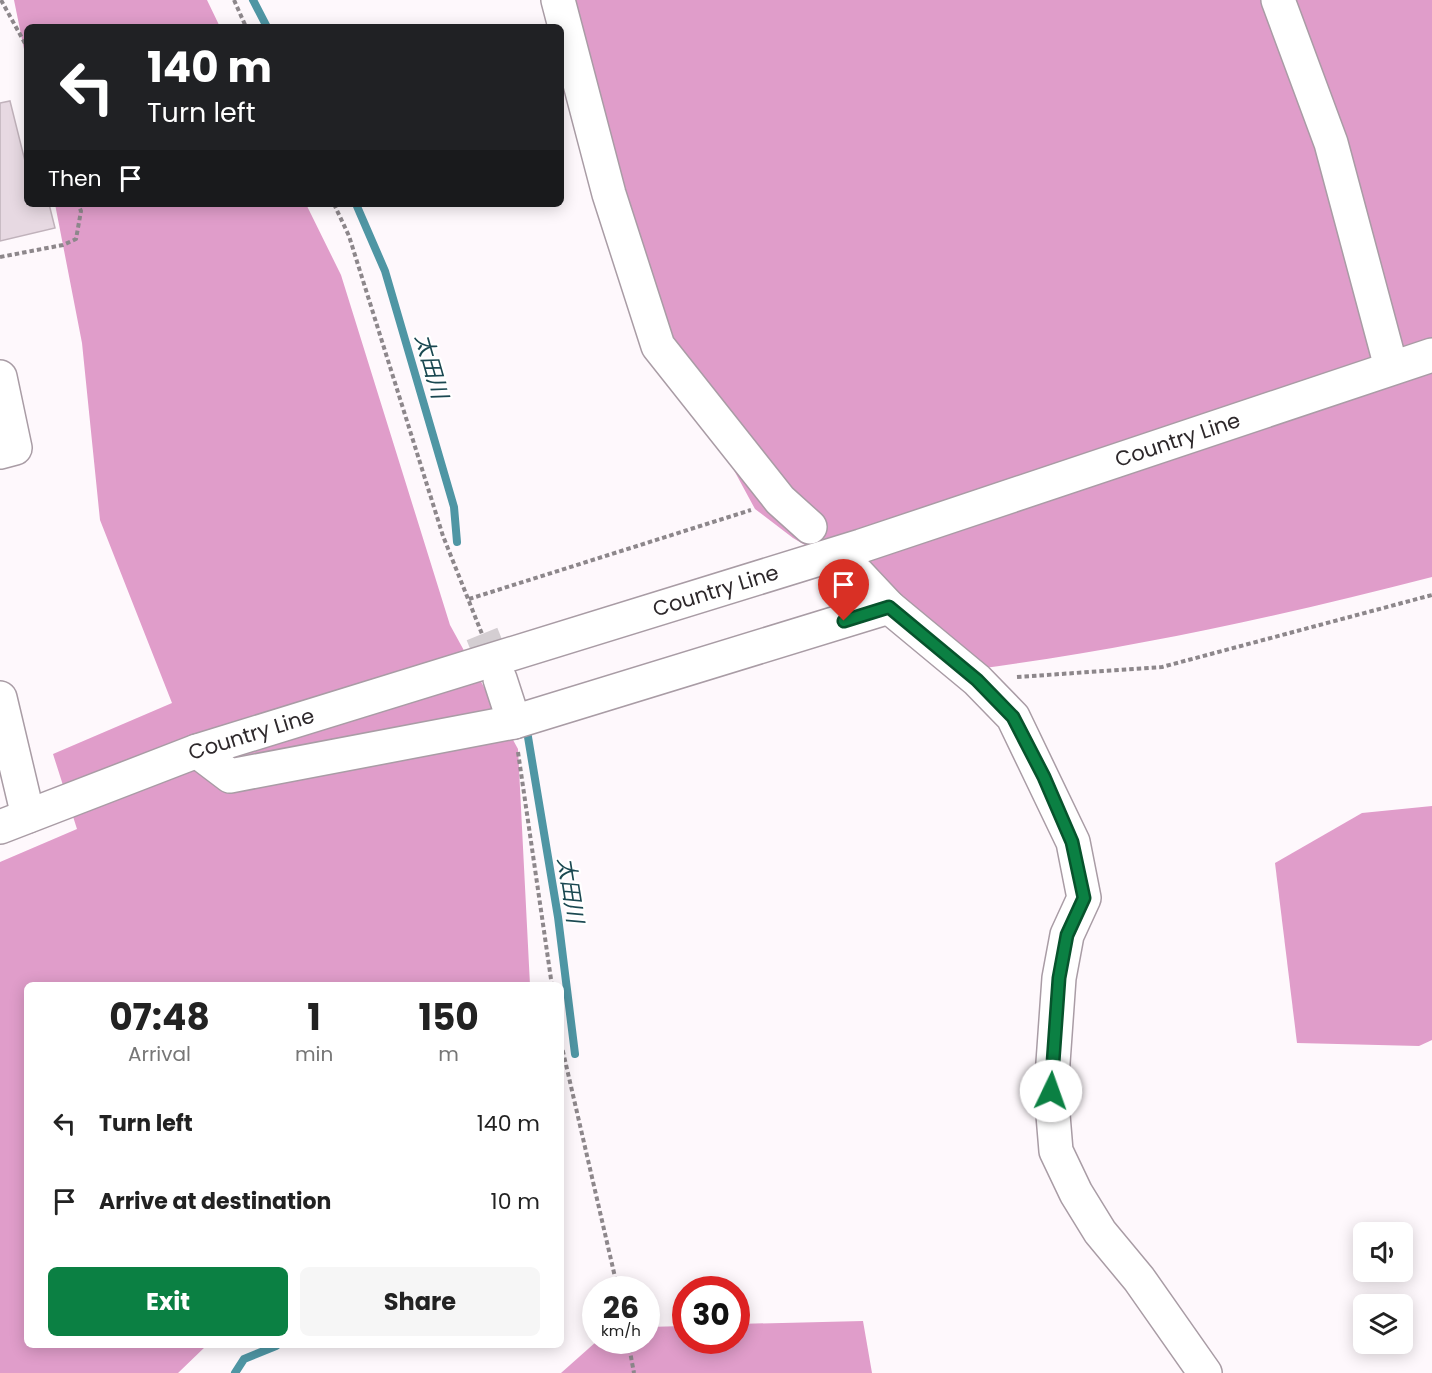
<!DOCTYPE html>
<meta charset="utf-8">
<style>
body{margin:0;font-family:Poppins,"Noto Sans JP",sans-serif;background:#f6f6f6;color:#222;height:100vh;display:flex;flex-direction:column;font-size:22px;white-space:nowrap}
*{box-sizing:border-box;margin:0}
p{font-size:20px;color:#767676}
.icon{flex:none;width:33px;height:33px;fill:none;stroke:currentColor;stroke-width:2;stroke-linecap:round;stroke-linejoin:round}
.map{position:relative;flex:1;overflow:hidden}
.details{position:absolute;left:24px;top:982px;width:540px;height:366px;display:flex;flex-direction:column;background:#fff;border-radius:9px;box-shadow:0 3px 15px #0003}
.details>*{flex:none}
.guide{position:absolute;left:24px;top:24px;width:540px;height:183px;border-radius:9px;box-shadow:0 3px 15px #0003;background:#202124;color:#fff;overflow:hidden}
.fabs{position:absolute;left:1353px;top:1222px;display:grid;gap:12px}
.fabs a{display:grid;place-items:center;width:60px;height:60px;border-radius:9px;background:#fff;box-shadow:0 3px 15px #0003;font-size:30px}
.speed{position:absolute;left:582px;top:1276px;display:flex;gap:12px;font-size:30px;font-weight:700;text-align:center}
.speed>*{display:grid;place-content:center;width:78px;height:78px;border-radius:50%;background:#fff;box-shadow:0 3px 15px #0003;line-height:1}
.speed small{font-size:15px;font-weight:400}
.speed .limit{border:9px solid #d22;background:#fff;color:#111}
.pin{position:absolute;display:grid;place-items:center;width:51px;height:51px;color:#fff;margin:-62px -26px;border-radius:50% 50% 50% 0;rotate:-45deg;box-shadow:0 0 6px #0007}
.pin .icon{rotate:45deg}
.me{position:absolute;width:66px;margin:-33px;rotate:3deg;stroke-linejoin:round;filter:drop-shadow(0 0 4px #0008)}
.turn{display:flex;align-items:center;gap:21px;height:126px;padding:0 24px;font-size:27px}
.turn .icon{width:78px;height:78px;stroke-width:2.5}
.turn b{display:block;font-size:42px;line-height:51px}
.then{display:flex;align-items:center;height:57px;padding:0 24px;background:#0003;gap:12px;font-size:22px}
.eta{display:flex;justify-content:space-evenly;align-items:center;height:102px;text-align:center}
.eta b{font-size:36px;font-weight:700;line-height:42px}
.primary-button{display:flex;gap:12px;margin-top:auto;padding:12px 24px}
.primary-button a{flex:1;height:69px;border-radius:9px;background:#0b8043;color:#fff;font-size:24px;font-weight:700;line-height:69px;text-align:center}
.primary-button a+a{background:#f6f6f6;color:#222}
ul{padding:0;list-style:none}
li{display:flex;align-items:center;gap:18px;height:78px;padding:0 24px}
li div{flex:1}
li b{display:block;font-size:22px}
li em{font-style:normal}
.map>svg:first-child{display:block}
.forest{fill:#e09dca}
.lines{fill:none;stroke-linecap:round;stroke-linejoin:round}
.stream{stroke:#4f96a4;stroke-width:8}
.building{fill:#e7d9e2;stroke:#c0b2bb;stroke-width:1.5}
.minor-tunnel{stroke:#d4ced2;stroke-width:33;stroke-dasharray:33 16;stroke-linecap:butt}
.minor-casing{stroke:#a99ca5;stroke-width:36}
.path{stroke:#8d878b;stroke-width:4;stroke-dasharray:4.5 3;stroke-linecap:butt}
.minor{stroke:#fff;stroke-width:33}
.route-casing{stroke:#07532c;stroke-width:15}
.route{stroke:#0b8043;stroke-width:10}
.labels{text-anchor:middle;stroke-width:4.5;stroke-linejoin:round;paint-order:stroke}
.street-label{font-size:21px;fill:#2d282b;stroke:#fff}
.water-label{font-size:22px;font-style:italic;fill:#1a4851;stroke:#fff}
</style>
<div class="map">
<svg width="1432" height="1373" viewBox="0 0 1432 1373">
<rect width="100%" height="100%" fill="#fef8fc"/>
<!-- forest -->
<g class="forest">
<polygon points="14,0 207,0 220,27 27,27 27,64"/>
<path d="M566,0h866v577c-150,39 -302,72 -455,92l-81,-70 -103,-61 -38,-29 -90,-166z"/>
<polygon points="55,204 306,204 341,275 450,625 518,749 530,985 27,986 27,1346 206,1346 178,1373 0,1373 0,862 77,829 53,754 172,703 100,520 82,343"/>
<polygon points="1432,806 1432,1040 1419,1046 1297,1043 1275,863 1362,813"/>
<polygon points="863,1321 872,1373 561,1373 597,1341 646,1341 647,1327 685,1326 686,1341 736,1341 737,1324"/>
</g>
<g class="lines">
<!-- stream -->
<g class="stream">
<polyline points="253,0 267,27"/>
<polyline points="356,204 385,271 454,507 457,542"/>
<polyline points="527,731 558,917 575,1054"/>
<polyline points="235,1373 244,1359 276,1346"/>
</g>
</g>
<!-- building -->
<polygon class="building" points="10,101 27,169 27,204 49,204 55,228 0,241 0,103"/>
<g class="lines">
<!-- minor-tunnel -->
<polyline class="minor-tunnel" points="482,634 500,679"/>
<defs>
<g id="minor">
<polyline points="558,0 609,194 658,346 780,500 810,527"/>
<polyline points="1278,0 1331,143 1391,367"/>
<polyline points="0,377 15,448 0,452"/>
<polyline points="858,574 889,607 977,680 1013,717 1073,842 1084,898 1067,935 1059,978 1051,1091 1056,1151 1076,1193 1100,1232 1139,1279 1205,1373"/>
<polyline points="500,679 514,722"/>
<polyline points="0,698 28,816"/>
<polyline points="197,751 230,776 514,722 889,607"/>
<path id="s1" d="M0,827l197,-76 664,-205 571,-191"/>
</g>
</defs>
<!-- minor casing -->
<use href="#minor" class="minor-casing"/>
<!-- path -->
<g class="path">
<polyline points="1,0 27,47"/>
<polyline points="234,0 246,27"/>
<polyline points="334,204 349,236 443,536 482,634"/>
<polyline points="0,257 63,245 76,239 81,211 78,204"/>
<polyline points="469,599 751,510"/>
<polyline points="1017,677 1162,667 1432,595"/>
<polyline points="518,752 552,986"/>
<polyline points="561,1043 618,1290"/>
<polyline points="628,1341 634,1373"/>
</g>
<!-- minor -->
<use href="#minor" class="minor"/>
</g>
<g class="lines">
<defs>
<polyline id="route" points="844,621 889,607 977,680 1013,717 1044,777 1072,842 1084,898 1067,935 1059,978 1051,1091"/>
</defs>
<!-- route casing -->
<use href="#route" class="route-casing"/>
<!-- route -->
<use href="#route" class="route"/>
</g>
<g class="labels">
<!-- street labels -->
<g class="street-label">
<text dy="7" stroke="none"><textPath href="#s1" startOffset="1240">Country Line</textPath></text>
<text dy="7" stroke="none"><textPath href="#s1" startOffset="754">Country Line</textPath></text>
<text dy="7" stroke="none"><textPath href="#s1" startOffset="268">Country Line</textPath></text>
</g>
<!-- water labels -->
<g class="water-label">
<text transform="translate(432 366) rotate(74)" y="8">太田川</text>
<text transform="translate(571 890) rotate(81)" y="8">太田川</text>
</g>
</g>
</svg>
<div class="fabs">
<a><svg class="icon" aria-label="sound" viewBox="0 0 24 24"><path d="M4 9h4l5-4v14l-5-4H4zM17 9q2 3 0 6"/></svg></a>
<a><svg class="icon" aria-label="layers" viewBox="0 0 24 24"><path d="M12 4l9 5-9 5-9-5zM3 14l9 5 9-5"/></svg></a>
</div>
<div class="speed"><div>26<small>km/h</small></div><div class="limit">30</div></div>
<div class="pin" style="left:844px;top:621px;background:#d93025"><svg class="icon" aria-label="arrive" viewBox="0 0 24 24"><path d="M6 21V4h12l-3 4 3 4H6"/></svg></div>
<svg class="me" style="left:1051px;top:1091px" viewBox="-20 -20 40 40"><circle r="19" fill="#fff"/><path d="M0-13L10 11 0 6-10 11z" fill="#0b8043"/></svg>
<div class="guide">
<div class="turn"><svg class="icon" aria-label="left" viewBox="0 0 24 24"><path d="M17 20v-9H6M10 6l-5 5 5 5"/></svg><div><b>140 m</b>Turn left</div></div>
<div class="then">Then<svg class="icon" aria-label="arrive" viewBox="0 0 24 24"><path d="M6 21V4h12l-3 4 3 4H6"/></svg></div>
</div>
<section class="details">
<div class="eta">
<div><b>07:48</b><p>Arrival</p></div>
<div><b>1</b><p>min</p></div>
<div><b>150</b><p>m</p></div>
</div>
<ul>
<li><svg class="icon" aria-label="left" viewBox="0 0 24 24"><path d="M17 20v-9H6M10 6l-5 5 5 5"/></svg><div><b>Turn left</b></div><em>140 m</em></li>
<li><svg class="icon" aria-label="arrive" viewBox="0 0 24 24"><path d="M6 21V4h12l-3 4 3 4H6"/></svg><div><b>Arrive at destination</b></div><em>10 m</em></li>
</ul>
<div class="primary-button"><a>Exit</a><a>Share</a></div>
</section>
</div>
